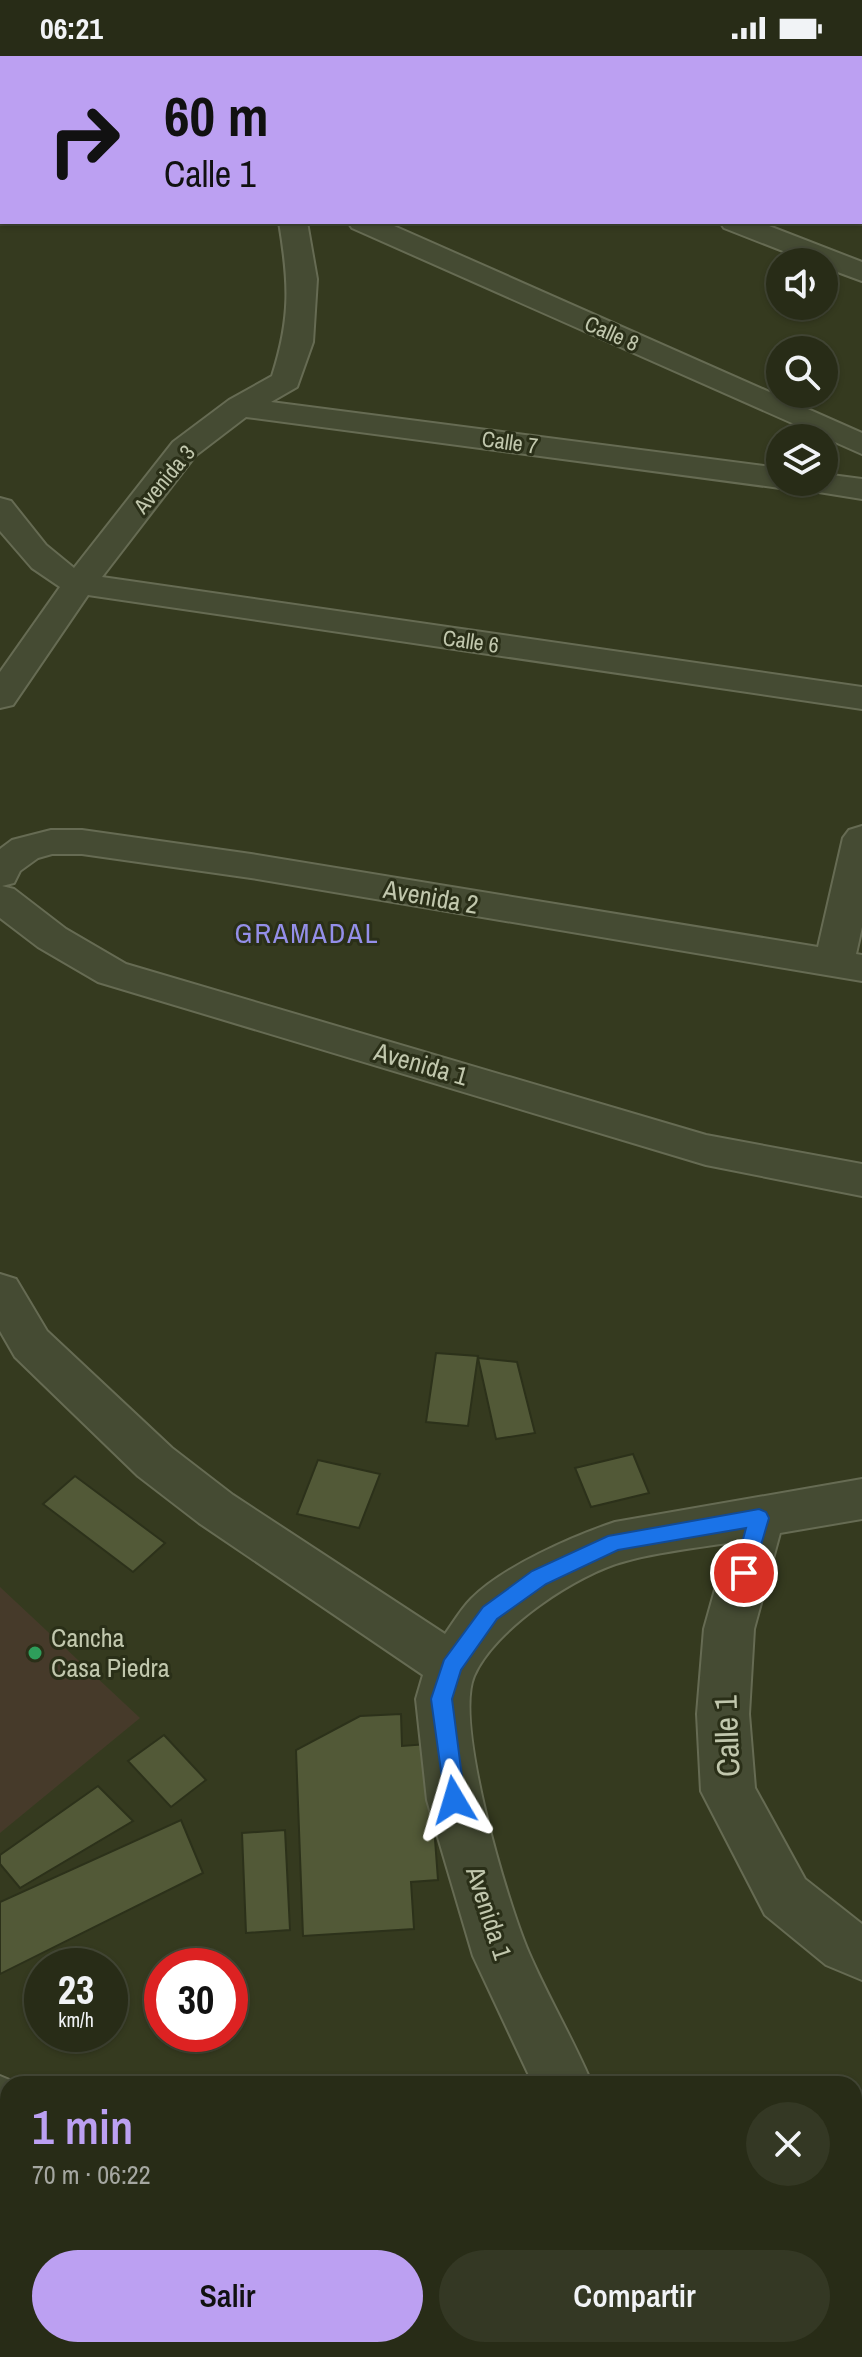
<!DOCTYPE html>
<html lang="es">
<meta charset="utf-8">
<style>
body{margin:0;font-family:"Archivo Narrow",sans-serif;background:#343824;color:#f1f3f6;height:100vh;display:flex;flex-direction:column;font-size:30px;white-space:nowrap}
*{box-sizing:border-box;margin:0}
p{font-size:26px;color:#a5a7a1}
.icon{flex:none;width:44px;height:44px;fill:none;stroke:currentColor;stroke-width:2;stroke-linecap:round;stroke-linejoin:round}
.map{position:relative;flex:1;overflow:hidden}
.drawer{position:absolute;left:0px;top:2020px;width:862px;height:282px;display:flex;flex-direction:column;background:#282c17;border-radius:24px 24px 0 0;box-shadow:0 2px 6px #0004,0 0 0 2px #444836}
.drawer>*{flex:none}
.banner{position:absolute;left:0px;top:0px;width:862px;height:168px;box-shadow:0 2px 6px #0004,0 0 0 2px #444836;background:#bca0f2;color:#111;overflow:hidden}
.controls{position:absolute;left:766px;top:192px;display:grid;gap:16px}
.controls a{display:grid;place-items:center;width:72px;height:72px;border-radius:50%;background:#282c17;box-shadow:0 2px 6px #0004,0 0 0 2px #444836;font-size:40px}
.speed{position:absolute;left:24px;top:1892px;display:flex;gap:16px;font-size:40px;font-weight:700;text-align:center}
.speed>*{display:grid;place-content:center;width:104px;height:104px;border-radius:50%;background:#282c17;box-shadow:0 2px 6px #0004,0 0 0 2px #444836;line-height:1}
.speed small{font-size:20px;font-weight:400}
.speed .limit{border:12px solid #d22;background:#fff;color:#111}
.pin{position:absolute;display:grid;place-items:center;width:68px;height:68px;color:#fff;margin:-34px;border:4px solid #fff;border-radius:50%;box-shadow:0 2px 8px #0007}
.me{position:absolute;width:88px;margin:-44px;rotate:353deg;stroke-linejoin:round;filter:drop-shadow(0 0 6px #0008)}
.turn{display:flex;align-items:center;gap:28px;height:168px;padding:0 32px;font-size:36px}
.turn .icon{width:104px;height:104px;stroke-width:2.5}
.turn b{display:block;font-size:56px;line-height:68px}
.round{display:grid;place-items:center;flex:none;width:84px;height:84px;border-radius:42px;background:#343824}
.head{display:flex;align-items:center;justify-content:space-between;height:136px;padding:0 32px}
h1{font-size:48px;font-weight:600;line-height:60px;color:#bca0f2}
.action{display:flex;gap:16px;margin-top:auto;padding:16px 32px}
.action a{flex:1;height:92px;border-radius:48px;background:#bca0f2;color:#111;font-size:32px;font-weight:600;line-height:92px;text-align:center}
.action a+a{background:#343824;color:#f1f3f6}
.status{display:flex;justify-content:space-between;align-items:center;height:56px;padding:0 40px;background:#282c17;direction:ltr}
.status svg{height:22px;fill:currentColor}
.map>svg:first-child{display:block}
.green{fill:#463a2a}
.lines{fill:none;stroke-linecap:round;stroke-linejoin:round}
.stream{fill:#4a5325;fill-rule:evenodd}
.building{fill:#525937;stroke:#2c311a;stroke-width:2}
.minor-casing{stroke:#666b53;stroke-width:4}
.minor{fill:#454b33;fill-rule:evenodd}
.route{fill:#1a73e8;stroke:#114b97;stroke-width:2}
.leisure-dot{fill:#2e9e5b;stroke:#2a2f18;stroke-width:3}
.labels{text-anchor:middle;stroke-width:6;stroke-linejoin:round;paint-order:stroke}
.far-street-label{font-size:22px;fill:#c1c7ad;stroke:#2a2f18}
.street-label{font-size:26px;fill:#c1c7ad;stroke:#2a2f18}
.poi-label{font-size:26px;fill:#c1c7ad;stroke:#2a2f18;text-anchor:start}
.neighbourhood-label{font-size:28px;letter-spacing:2px;fill:#948fe9;stroke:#2a2f18}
.near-street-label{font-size:32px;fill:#c1c7ad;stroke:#2a2f18}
</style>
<div class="status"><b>06:21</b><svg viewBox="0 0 49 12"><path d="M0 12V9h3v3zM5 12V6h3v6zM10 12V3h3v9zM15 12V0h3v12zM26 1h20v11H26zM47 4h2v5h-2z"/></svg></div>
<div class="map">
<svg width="862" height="2301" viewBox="0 0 862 2301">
<rect width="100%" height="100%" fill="#353a1f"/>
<!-- green -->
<polygon class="green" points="0,1531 140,1662 0,1777"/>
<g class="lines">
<!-- stream -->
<g class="stream">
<polygon points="459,0 469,0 458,2"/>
<rect x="0" y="49" width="2" height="6"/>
</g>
</g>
<!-- building -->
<g class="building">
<polygon points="436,1297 478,1300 468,1370 426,1366"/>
<polygon points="478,1302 517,1306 535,1377 496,1383"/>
<polygon points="633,1398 649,1437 591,1451 575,1412"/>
<polygon points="318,1404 380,1418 359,1472 297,1458"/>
<polygon points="75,1420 165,1487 133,1516 43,1448"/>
<polygon points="401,1658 402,1690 428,1688 438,1824 411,1826 414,1873 303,1880 296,1694 360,1660"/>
<polygon points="164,1679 206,1724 171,1751 128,1705"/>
<polygon points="98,1730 133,1765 20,1832 0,1808 0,1799"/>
<polygon points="181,1764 203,1817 0,1918 0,1846"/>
<polygon points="285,1774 290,1874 246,1877 242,1777"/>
</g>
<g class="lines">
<defs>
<g id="minor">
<polygon points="862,10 862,27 860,28 860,11"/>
<polygon points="860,61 862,62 862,79 860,78"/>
<path d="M279,166h28l10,57 -4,63 -16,45 -26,15 509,66v14h13l-13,6 -534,-71 -51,39 -93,121 760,110v22l-774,-114 -75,110 -13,3v-36l60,-85 -28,-19 -32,-37v-33l11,3 35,44 28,23 99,-126 56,-42 43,-24c19,-59 17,-94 7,-154z"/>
<polygon points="348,166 385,166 862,377 862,398 352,172"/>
<polygon points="720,166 759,166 862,206 862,225 824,211 824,206 811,206 724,172"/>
<polygon points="824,418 862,423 862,443 800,433 795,426 824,426"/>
<polygon points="862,770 862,871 856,898 862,899 862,925 251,822 82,798 52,798 38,802 20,815 14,827 2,830 14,833 66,873 126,908 706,1079 862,1108 862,1140 706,1109 98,926 38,891 0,862 0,793 12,784 51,774 82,774 251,798 818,891 843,782 849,774"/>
<path d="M0,1218l16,5 31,52 125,117 61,47 212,139c8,-11 16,-25 26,-35 31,-32 102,-63 144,-77l247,-43v40l-82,14 -26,96 -5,85 6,74 50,91 57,45v56l-36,-15 -61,-50 -64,-124 -4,-77 7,-85 24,-86c-34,5 -69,9 -102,18 -48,12 -132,68 -152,115 -20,47 33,226 55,277 19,44 44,86 63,131h-59l-60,-128 -46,-156 -11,-101 7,-24 -224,-152 -61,-47 -123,-119 -15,-26z"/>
<polygon points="0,2020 19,2028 8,2028 8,2085 0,2082"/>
<polygon points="854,2275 862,2285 862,2301 799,2301 797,2294 854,2294"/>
<polygon points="410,2294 472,2294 474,2301 410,2301"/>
<polygon points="549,2294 649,2294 652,2301 551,2301"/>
</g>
</defs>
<!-- minor casing -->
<use href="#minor" class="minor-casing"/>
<!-- minor -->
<use href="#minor" class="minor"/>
</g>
<!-- route -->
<polygon class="route" points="759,1453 766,1456 769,1462 751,1523 744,1526 737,1523 734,1517 746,1472 618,1494 546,1528 497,1563 461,1614 452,1643 465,1744 462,1751 454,1754 446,1751 431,1643 444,1604 483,1551 532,1515 608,1480"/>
<!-- markers -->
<circle class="leisure-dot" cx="35" cy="1597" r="8"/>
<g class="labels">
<!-- far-street labels -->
<g class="far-street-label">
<text transform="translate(612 277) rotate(24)" y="8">Calle 8</text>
<text transform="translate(510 386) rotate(8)" y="8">Calle 7</text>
<text transform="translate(164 423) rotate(-50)" y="8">Avenida 3</text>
<text transform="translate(471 585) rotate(8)" y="8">Calle 6</text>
</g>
<!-- street labels -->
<g class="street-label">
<text transform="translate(431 841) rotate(10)" y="9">Avenida 2</text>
<text transform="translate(421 1008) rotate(16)" y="9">Avenida 1</text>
<text transform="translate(489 1857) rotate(72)" y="9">Avenida 1</text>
</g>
<!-- poi labels -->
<g class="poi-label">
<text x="51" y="1591">Cancha<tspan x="51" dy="30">Casa Piedra</tspan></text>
</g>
<!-- neighbourhood labels -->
<g class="neighbourhood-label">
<text x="307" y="887">GRAMADAL</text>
</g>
<!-- near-street labels -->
<g class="near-street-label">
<text transform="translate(727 1680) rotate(-92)" y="11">Calle 1</text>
</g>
</g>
</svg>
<div class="controls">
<a><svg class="icon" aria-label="sound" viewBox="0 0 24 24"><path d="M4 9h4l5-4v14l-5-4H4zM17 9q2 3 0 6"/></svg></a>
<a><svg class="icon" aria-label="search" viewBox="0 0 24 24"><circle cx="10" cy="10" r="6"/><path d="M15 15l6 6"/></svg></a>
<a><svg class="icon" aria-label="layers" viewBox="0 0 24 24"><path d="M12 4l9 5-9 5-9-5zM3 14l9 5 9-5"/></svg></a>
</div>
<div class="speed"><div>23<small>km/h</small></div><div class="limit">30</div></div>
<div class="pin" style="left:744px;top:1517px;background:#d93025"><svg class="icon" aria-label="arrive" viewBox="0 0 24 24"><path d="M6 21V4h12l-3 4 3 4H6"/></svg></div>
<svg class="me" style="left:454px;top:1744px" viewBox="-20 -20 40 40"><path d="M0-17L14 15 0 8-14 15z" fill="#1a73e8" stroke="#fff" stroke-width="4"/></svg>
<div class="banner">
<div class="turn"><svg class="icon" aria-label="right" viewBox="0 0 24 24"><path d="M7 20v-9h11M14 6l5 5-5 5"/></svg><div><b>60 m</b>Calle 1</div></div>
</div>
<section class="drawer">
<div class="head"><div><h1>1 min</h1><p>70 m · 06:22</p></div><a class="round"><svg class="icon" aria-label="close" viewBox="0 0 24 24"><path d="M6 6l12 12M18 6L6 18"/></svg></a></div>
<div class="action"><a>Salir</a><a>Compartir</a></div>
</section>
</div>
